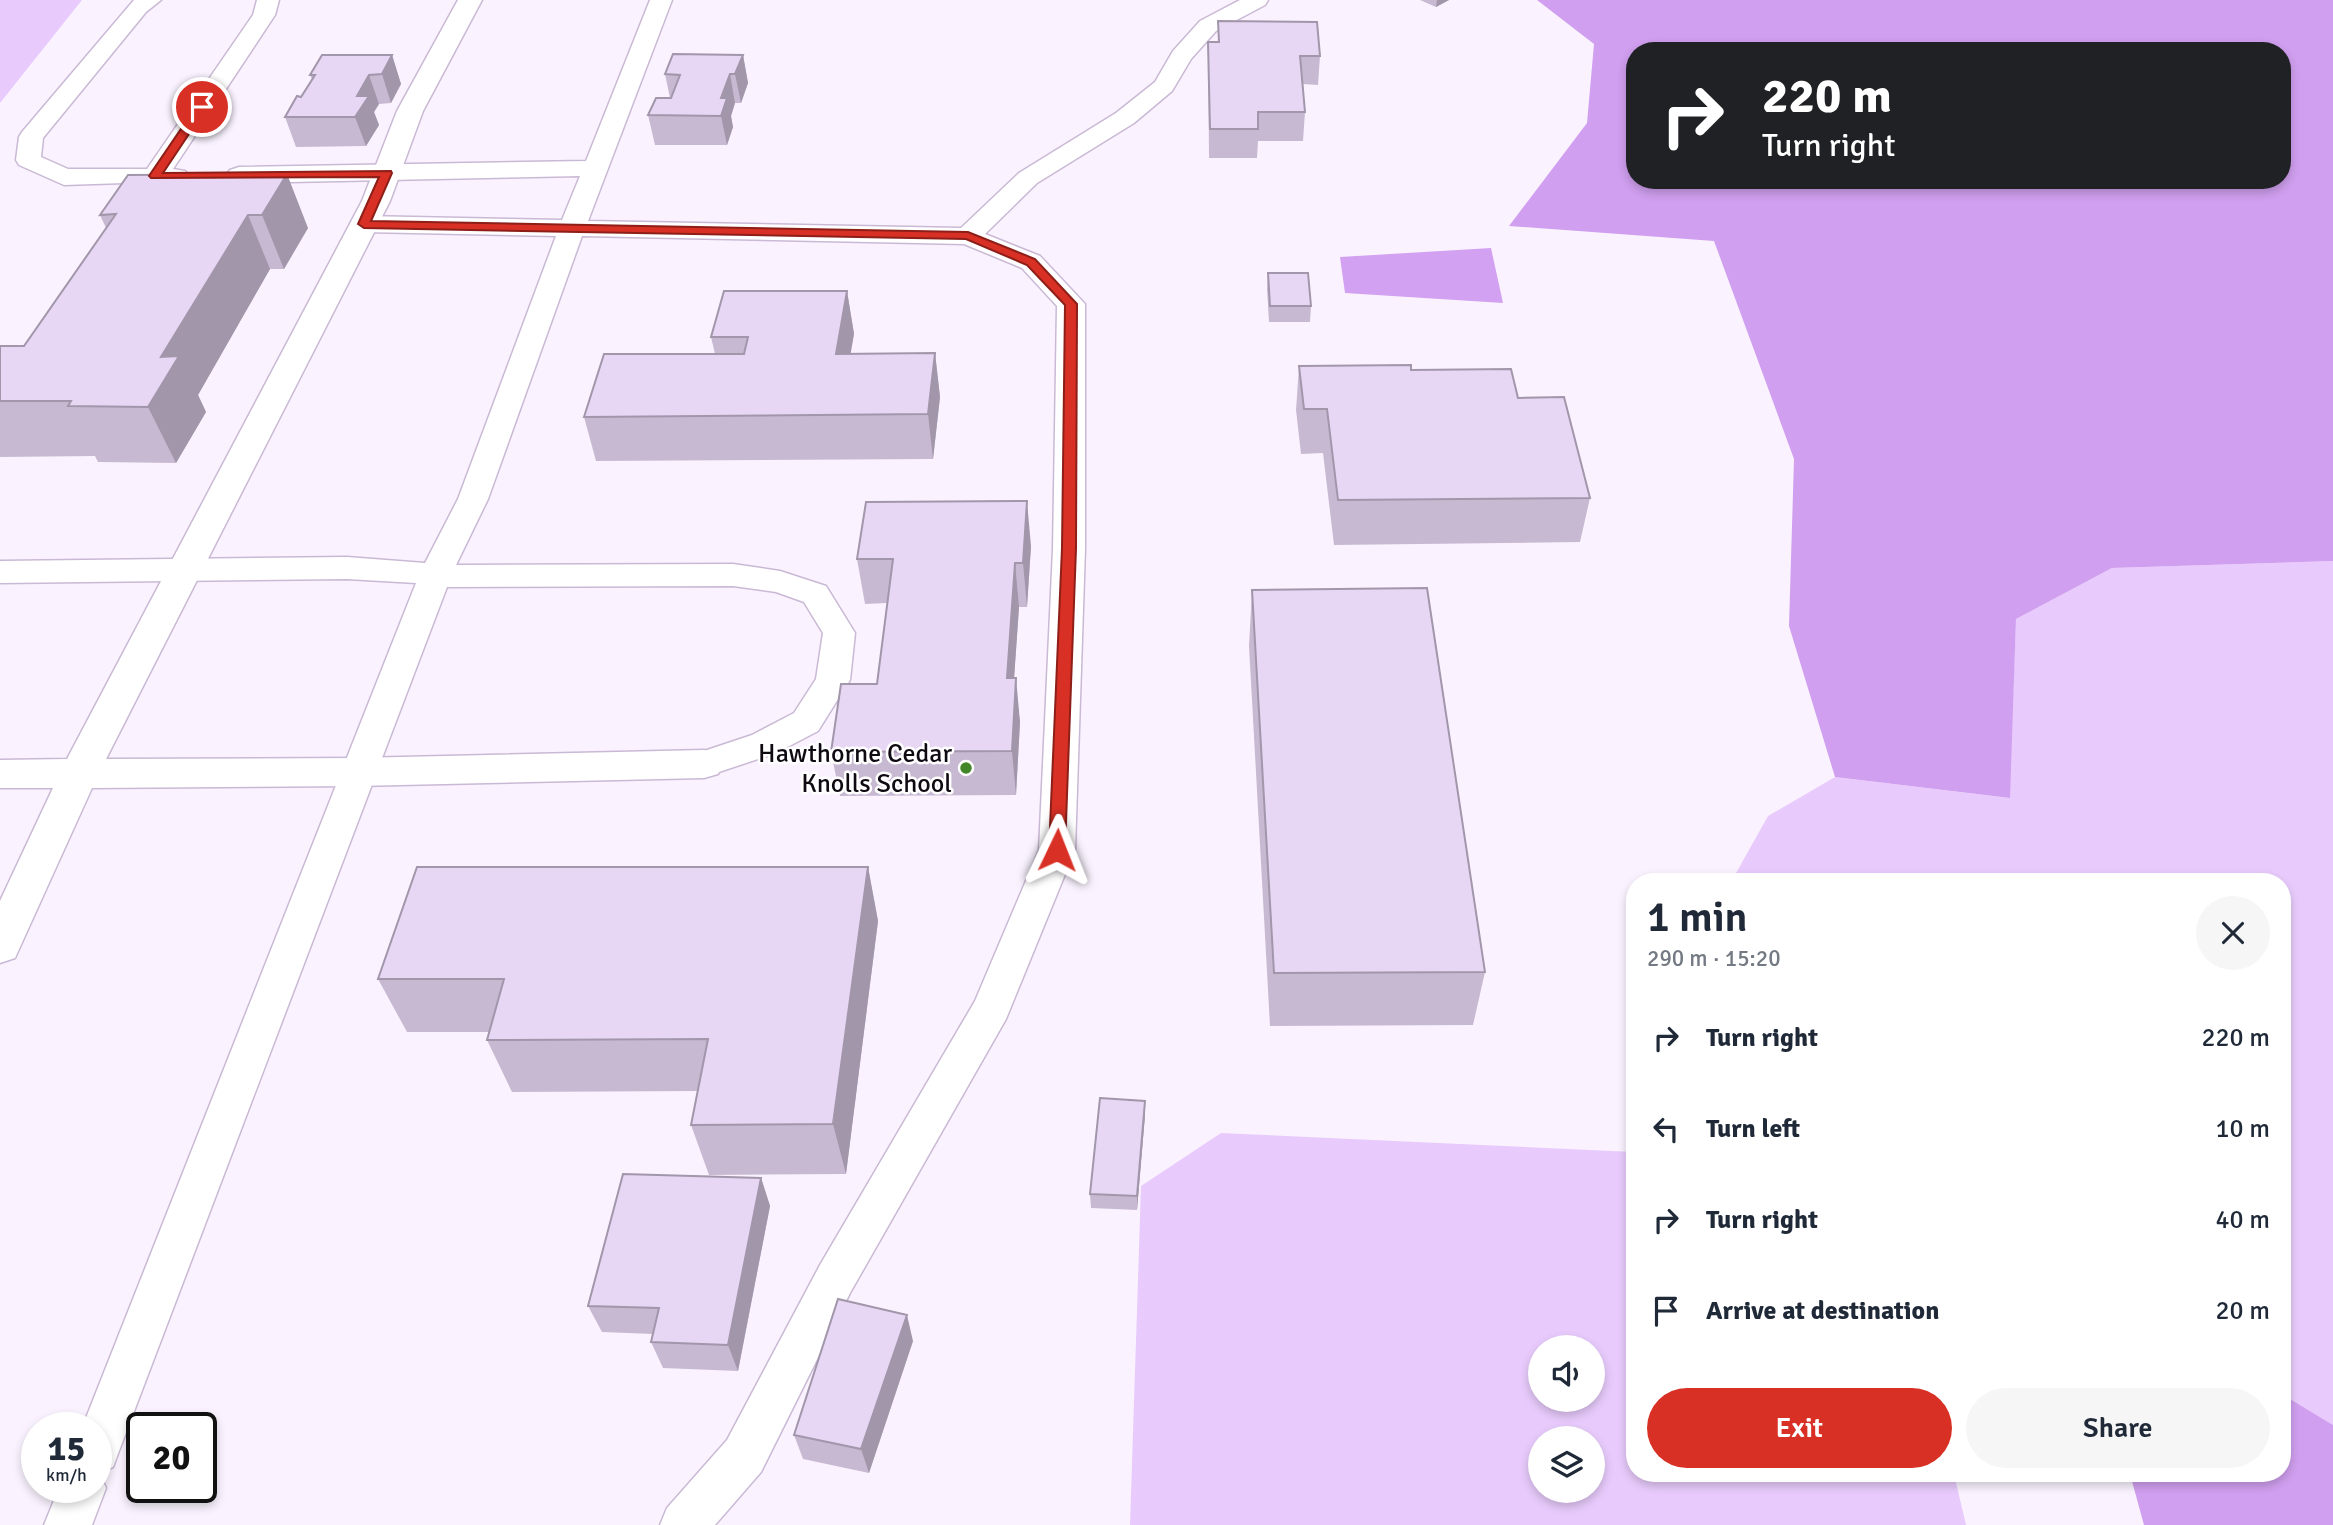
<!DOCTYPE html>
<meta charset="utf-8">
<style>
body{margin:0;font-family:Signika,sans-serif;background:#f6f6f7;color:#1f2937;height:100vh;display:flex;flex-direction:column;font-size:26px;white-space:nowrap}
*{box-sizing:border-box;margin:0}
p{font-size:23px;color:#747a83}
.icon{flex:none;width:38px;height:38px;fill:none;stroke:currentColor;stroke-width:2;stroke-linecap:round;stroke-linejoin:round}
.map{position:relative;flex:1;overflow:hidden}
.panel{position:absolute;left:1626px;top:873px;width:665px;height:609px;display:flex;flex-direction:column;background:#fff;border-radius:28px;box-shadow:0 4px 10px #0003}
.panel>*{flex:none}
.guide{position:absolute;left:1626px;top:42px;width:665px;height:147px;border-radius:28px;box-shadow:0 4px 10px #0003;background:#202124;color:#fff;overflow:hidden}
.fabs{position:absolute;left:1528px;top:1335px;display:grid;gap:14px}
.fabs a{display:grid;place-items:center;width:77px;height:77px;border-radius:50%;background:#fff;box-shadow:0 4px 10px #0003;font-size:35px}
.speed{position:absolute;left:21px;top:1412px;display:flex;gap:14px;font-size:35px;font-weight:700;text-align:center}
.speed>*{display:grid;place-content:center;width:91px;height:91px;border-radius:50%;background:#fff;box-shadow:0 4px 10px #0003;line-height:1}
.speed small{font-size:18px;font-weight:400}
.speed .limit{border:4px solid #111;border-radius:10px;background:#fff;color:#111}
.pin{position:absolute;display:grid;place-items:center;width:60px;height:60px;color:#fff;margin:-30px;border:4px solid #fff;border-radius:50%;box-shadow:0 2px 7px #0007}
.me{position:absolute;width:77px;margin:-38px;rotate:2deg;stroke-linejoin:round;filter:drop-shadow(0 0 5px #0008)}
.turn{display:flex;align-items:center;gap:24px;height:147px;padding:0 21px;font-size:32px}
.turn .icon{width:91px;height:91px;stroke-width:2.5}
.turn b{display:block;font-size:49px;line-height:60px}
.round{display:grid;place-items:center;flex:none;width:74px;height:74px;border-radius:37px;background:#f6f6f7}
.headline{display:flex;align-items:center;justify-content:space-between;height:119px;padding:0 21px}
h1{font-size:42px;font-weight:600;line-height:52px}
.primary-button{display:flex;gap:14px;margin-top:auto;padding:14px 21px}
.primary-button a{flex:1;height:80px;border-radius:42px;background:#d93025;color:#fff;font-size:28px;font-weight:600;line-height:80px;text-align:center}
.primary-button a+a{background:#f6f6f7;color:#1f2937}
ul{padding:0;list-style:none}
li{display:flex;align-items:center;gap:21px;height:91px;padding:0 21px}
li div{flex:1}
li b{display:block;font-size:26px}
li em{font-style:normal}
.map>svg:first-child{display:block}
.green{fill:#e8cbfc;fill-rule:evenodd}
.forest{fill:#d09fef;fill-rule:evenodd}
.water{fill:#d2a1f1}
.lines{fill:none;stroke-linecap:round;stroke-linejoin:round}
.service-casing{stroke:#cab9d5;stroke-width:3}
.minor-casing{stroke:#cab9d5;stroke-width:3}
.service{fill:#fff;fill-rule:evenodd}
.minor{fill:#fff;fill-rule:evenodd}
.wall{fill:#c8b9d2}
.shaded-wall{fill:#a296ab}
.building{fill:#e8d7f4;stroke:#a296ab;stroke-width:2}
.route{fill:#d93025;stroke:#8d1f18;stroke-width:2}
.poi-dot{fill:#438629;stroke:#fff;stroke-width:2.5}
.labels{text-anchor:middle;stroke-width:5;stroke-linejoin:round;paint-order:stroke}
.poi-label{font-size:26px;fill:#0f0912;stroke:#fff;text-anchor:end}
</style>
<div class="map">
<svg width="2333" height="1525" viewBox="0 0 2333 1525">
<rect width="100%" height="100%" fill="#faf3ff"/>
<!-- green -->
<g class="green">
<polygon points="0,0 82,0 0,103"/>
<polygon points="2333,561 2333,1425 2282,1394 2282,882 1731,882 1768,816 1835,777 2009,798 2016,619 2112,568"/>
<path d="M1221,1133l413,19v322h320l12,51h-836l11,-339zM1540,1348h52v52h-52zM1540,1438h52v53h-52z"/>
</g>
<!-- forest -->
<g class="forest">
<path d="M1537,0h796v561l-221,7 -96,51 -6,179 -175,-21 -46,-151 5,-167 -80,-218 -205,-15 78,-103 7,-79zM1634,51h648v129h-648z"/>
<polygon points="2282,1394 2333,1425 2333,1525 2144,1525 2130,1474 2282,1474"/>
</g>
<!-- water -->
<polygon class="water" points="1491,248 1503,303 1345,293 1340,257"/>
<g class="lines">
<defs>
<g id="service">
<polygon points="134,0 161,0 146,12 43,138 41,157 68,169 147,169 253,15 257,0 279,0 275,15 173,169 185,171 189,176 185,181 64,185 19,165 16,160 19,137 22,132"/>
<polygon points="650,0 672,0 588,221 961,228 1019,173 1116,113 1155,82 1173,51 1200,21 1240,0 1268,0 1265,5 1216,31 1191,59 1172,91 1134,123 1037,183 985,234 1040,256 1085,304 1085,549 1075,850 1006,1019 850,1293 761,1472 715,1525 660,1525 667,1508 727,1440 820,1265 975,1001 1039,850 1053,549 1057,306 1022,268 964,244 582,236 488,499 456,565 733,564 780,571 826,586 855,633 850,680 818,731 776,753 704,777 692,773 686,764 692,755 752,735 794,713 816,679 823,633 804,602 776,592 733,586 447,587 119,1451 113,1467 99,1473 106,1488 92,1525 44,1525 59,1488 96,1488 96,1428 82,1428 416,583 347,579 0,583 0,561 347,557 425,563 458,499 556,236 364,232 355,229 351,224 355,219 364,216 562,220 580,176 239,183 230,180 226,175 230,170 239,167 586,161"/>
</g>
<polygon id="minor" points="458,0 482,0 423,111 390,201 106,759 357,758 704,750 718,754 723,764 718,774 704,778 357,786 92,788 15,958 0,963 0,901 53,788 0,788 0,760 67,759 362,201 397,111"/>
</defs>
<!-- service casing -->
<use href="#service" class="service-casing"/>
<!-- minor casing -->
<use href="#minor" class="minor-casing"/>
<!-- service -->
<use href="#service" class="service"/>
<!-- minor -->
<use href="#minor" class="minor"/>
</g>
<!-- wall -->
<g class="wall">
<polygon points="1420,0 1449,0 1436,7"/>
<polygon points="1218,21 1320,56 1318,85 1303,84 1305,112 1303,141 1258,141 1257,158 1209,158 1208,42 1218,42"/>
<polygon points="392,55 401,84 391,103 379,104 374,112 379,125 366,146 296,147 285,117 301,97 312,79 310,75"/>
<polygon points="743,55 748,83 741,103 735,103 731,116 733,127 727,145 655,145 648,115 670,98 665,74"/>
<polygon points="128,175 308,228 284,269 270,269 198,395 206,412 176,463 98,462 95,456 0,457 0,346 24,346 106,228 100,215"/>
<polygon points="1268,273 1311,306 1310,322 1269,322 1267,289"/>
<polygon points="847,291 854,334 850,354 935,353 940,397 933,459 596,461 584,417 715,354 711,337"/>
<polygon points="1299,366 1411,370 1518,398 1590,498 1580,542 1334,545 1323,453 1301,454 1296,410"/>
<polygon points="1031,546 1027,607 1019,607 1014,678 1020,722 1016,795 840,796 831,752 877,684 887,603 865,604 857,559"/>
<polygon points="1252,590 1485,972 1473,1025 1270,1026 1249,646"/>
<polygon points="868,867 878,921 846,1174 709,1175 691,1125 698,1091 512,1092 487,1040 489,1032 407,1032 378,979"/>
<polygon points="1145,1101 1145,1115 1137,1210 1091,1208 1090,1194"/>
<polygon points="761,1178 770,1206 738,1371 663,1368 651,1342 653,1334 602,1332 588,1306"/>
<polygon points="913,1341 869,1473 803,1459 794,1435"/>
</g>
<!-- shaded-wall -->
<g class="shaded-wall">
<polygon points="1437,0 1449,0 1436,7"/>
<polygon points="392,55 401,84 391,103 382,74"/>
<polygon points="743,55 748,83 741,103 735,74"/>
<polygon points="730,74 735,103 731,116 733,127 727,145 721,116 721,98"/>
<polygon points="369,75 379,104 374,112 379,125 366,146 355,117 357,96"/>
<polygon points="287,174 308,228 284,269 262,215"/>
<polygon points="248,215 270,269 198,395 206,412 176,463 148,407 161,357"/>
<polygon points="847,291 854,334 843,398 836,354"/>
<polygon points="935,353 940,397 933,459 928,414"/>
<polygon points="1027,501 1031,546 1027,607 1023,563"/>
<polygon points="1015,563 1019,607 1011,723 1007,678"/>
<polygon points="1016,678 1020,722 1016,795 1012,751"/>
<polygon points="868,867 878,921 846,1174 833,1124"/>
<polygon points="1145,1101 1145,1115 1137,1210 1137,1196"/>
<polygon points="761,1178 770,1206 738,1371 728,1345"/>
<polygon points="907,1315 913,1341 869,1473 861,1449"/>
</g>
<!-- building -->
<g class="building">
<polygon points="1218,21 1317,22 1320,56 1300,56 1305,112 1258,112 1258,129 1210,129 1208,42 1219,42"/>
<polygon points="673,54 743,55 735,74 730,74 721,98 727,98 721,116 648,115 656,98 671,98 680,75 665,74"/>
<polygon points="322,55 392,55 382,74 369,75 357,96 369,96 355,117 285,117 297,96 301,97 315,75 310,75"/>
<polygon points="287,174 262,215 248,215 161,357 179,356 148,407 68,406 71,401 0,401 0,346 24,346 116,214 100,215 128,175"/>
<polygon points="1268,273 1308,273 1311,306 1270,306"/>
<polygon points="724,291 847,291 836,354 935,353 928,414 584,417 604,354 744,354 748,337 711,337"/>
<polygon points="1411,365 1411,370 1511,369 1518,398 1564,397 1590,498 1338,500 1327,409 1304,409 1299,366"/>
<polygon points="1027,501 1023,563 1015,563 1007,678 1016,678 1012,751 831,752 841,684 877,684 893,559 857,559 866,502"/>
<polygon points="1427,588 1485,972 1274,973 1252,590"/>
<polygon points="417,867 868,867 833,1124 691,1125 708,1039 487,1040 504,979 378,979"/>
<polygon points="1100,1098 1145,1101 1137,1196 1090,1194"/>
<polygon points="623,1174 761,1178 728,1345 651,1342 659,1308 588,1306"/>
<polygon points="838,1299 907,1315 861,1449 794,1435"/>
</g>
<!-- route -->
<polygon class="route" points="202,103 207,107 163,173 391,171 392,173 371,221 968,232 1035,259 1077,304 1076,548 1065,850 1063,855 1051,855 1049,850 1062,548 1065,305 1027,265 966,239 364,228 358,224 379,177 151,178 149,176 198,104"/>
<!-- markers -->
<circle class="poi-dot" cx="966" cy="768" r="7"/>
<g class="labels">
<!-- poi labels -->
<g class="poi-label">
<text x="952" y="762">Hawthorne Cedar<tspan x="952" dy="30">Knolls School</tspan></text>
</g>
</g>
</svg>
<div class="fabs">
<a><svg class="icon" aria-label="sound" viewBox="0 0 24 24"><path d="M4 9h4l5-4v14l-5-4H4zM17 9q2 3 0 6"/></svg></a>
<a><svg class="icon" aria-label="layers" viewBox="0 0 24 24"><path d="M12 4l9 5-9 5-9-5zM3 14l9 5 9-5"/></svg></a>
</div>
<div class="speed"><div>15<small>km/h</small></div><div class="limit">20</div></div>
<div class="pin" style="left:202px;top:107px;background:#d93025"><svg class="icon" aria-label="arrive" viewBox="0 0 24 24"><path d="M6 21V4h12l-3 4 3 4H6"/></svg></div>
<svg class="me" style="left:1057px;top:850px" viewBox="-20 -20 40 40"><path d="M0-17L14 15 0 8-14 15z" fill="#d93025" stroke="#fff" stroke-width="4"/></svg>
<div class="guide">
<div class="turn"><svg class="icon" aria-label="right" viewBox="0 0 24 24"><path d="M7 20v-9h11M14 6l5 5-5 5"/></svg><div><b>220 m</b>Turn right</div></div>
</div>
<section class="panel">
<div class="headline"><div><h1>1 min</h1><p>290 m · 15:20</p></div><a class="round"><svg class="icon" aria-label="close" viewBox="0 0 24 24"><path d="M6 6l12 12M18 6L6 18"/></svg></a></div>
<ul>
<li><svg class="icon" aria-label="right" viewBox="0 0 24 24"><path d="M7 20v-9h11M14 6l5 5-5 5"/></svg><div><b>Turn right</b></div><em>220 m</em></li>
<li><svg class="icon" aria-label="left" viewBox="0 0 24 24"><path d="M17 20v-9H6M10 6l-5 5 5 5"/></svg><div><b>Turn left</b></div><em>10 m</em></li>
<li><svg class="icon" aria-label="right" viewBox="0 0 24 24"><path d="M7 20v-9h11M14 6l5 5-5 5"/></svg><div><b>Turn right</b></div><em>40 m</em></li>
<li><svg class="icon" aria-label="arrive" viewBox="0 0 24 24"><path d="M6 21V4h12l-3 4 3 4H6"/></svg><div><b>Arrive at destination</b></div><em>20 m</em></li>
</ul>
<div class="primary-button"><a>Exit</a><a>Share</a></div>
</section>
</div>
